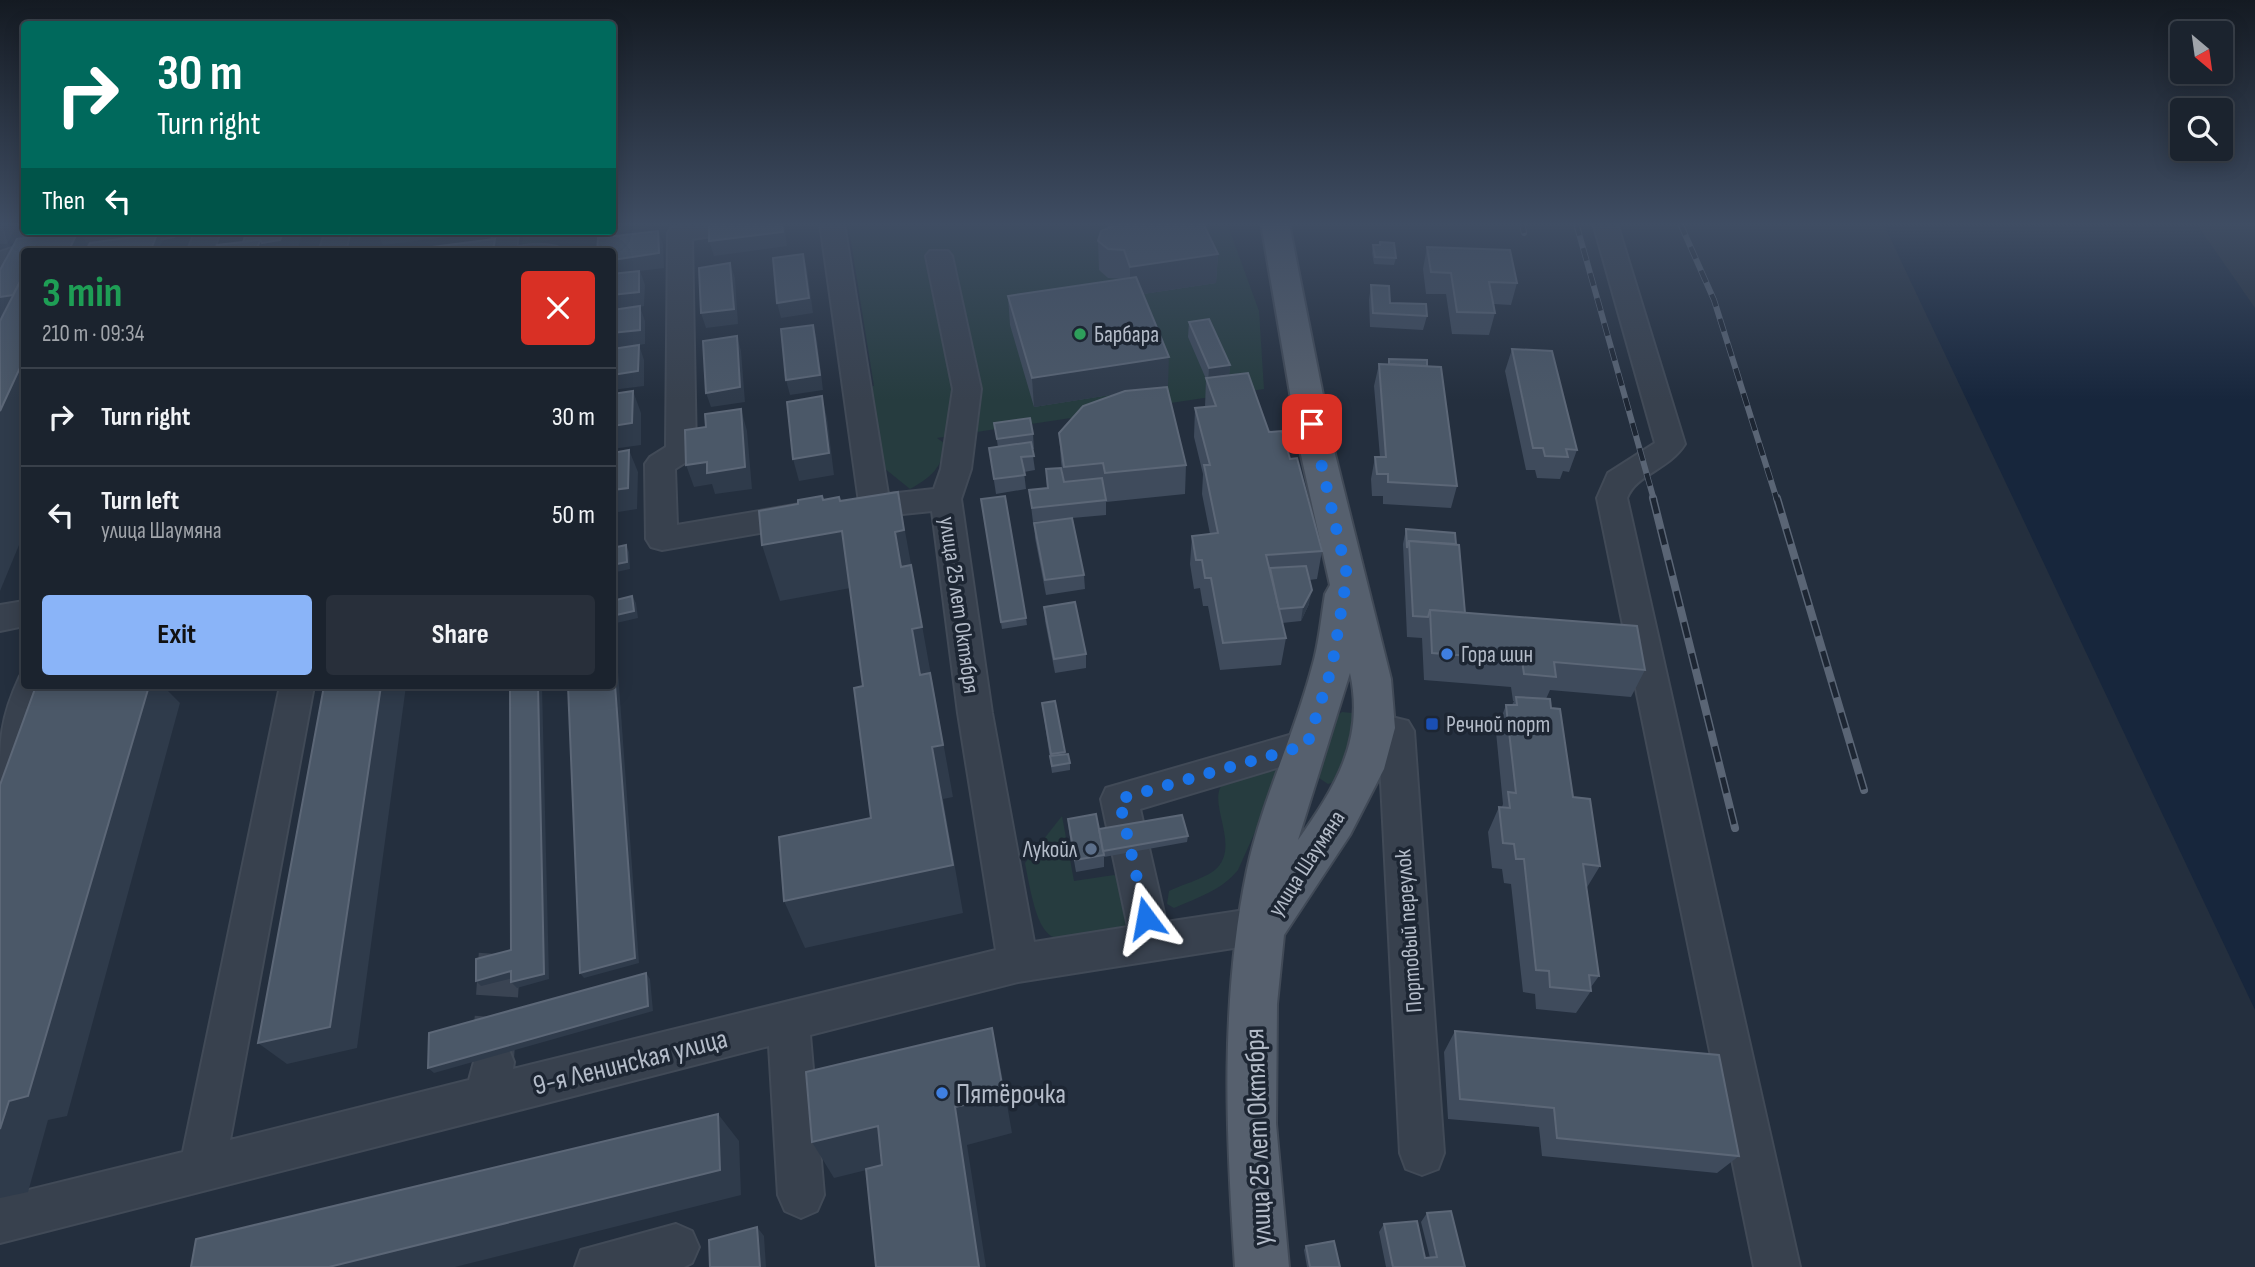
<!DOCTYPE html>
<meta charset="utf-8">
<style>
body{margin:0;font-family:"Sofia Sans Condensed",sans-serif;background:#282f3a;color:#f1f3f6;height:100vh;display:flex;flex-direction:column;font-size:26px;white-space:nowrap}
*{box-sizing:border-box;margin:0}
p{font-size:23px;color:#a0a4aa}
.icon{flex:none;width:38px;height:38px;fill:none;stroke:currentColor;stroke-width:2;stroke-linecap:round;stroke-linejoin:round}
.map{position:relative;flex:1;overflow:hidden}
.drawer{position:absolute;left:21px;top:248px;width:595px;height:441px;display:flex;flex-direction:column;background:#1b232e;border-radius:7px;box-shadow:0 4px 18px #0003,0 0 0 2px #39404a}
.drawer>*{flex:none}
.top-card{position:absolute;left:21px;top:21px;width:595px;height:214px;border-radius:7px;box-shadow:0 4px 18px #0003,0 0 0 2px #39404a;background:#00695c;color:#fff;overflow:hidden}
.needle{width:46px;rotate:151deg}
.controls{position:absolute;left:2170px;top:21px;display:grid;gap:14px}
.controls a{display:grid;place-items:center;width:63px;height:63px;border-radius:7px;background:#1b232e;box-shadow:0 4px 18px #0003,0 0 0 2px #39404a;font-size:35px}
.pin{position:absolute;display:grid;place-items:center;width:60px;height:60px;color:#fff;margin:-30px;border-radius:14px;box-shadow:0 4px 10px #0006}
.me{position:absolute;width:77px;margin:-38px;rotate:347deg;stroke-linejoin:round;filter:drop-shadow(0 0 5px #0008)}
.turn{display:flex;align-items:center;gap:24px;height:147px;padding:0 21px;font-size:32px}
.turn .icon{width:91px;height:91px;stroke-width:2.5}
.turn b{display:block;font-size:49px;line-height:60px}
.then{display:flex;align-items:center;height:66px;padding:0 21px;background:#0003;gap:14px;font-size:26px}
.round{display:grid;place-items:center;flex:none;width:74px;height:74px;border-radius:7px;background:#282f3a}
.head{display:flex;align-items:center;justify-content:space-between;height:119px;padding:0 21px}
h1{font-size:42px;font-weight:700;line-height:52px;color:#1e9e55}
.primary-button{display:flex;gap:14px;margin-top:auto;padding:14px 21px}
.primary-button a{flex:1;height:80px;border-radius:7px;background:#8ab4f8;color:#111;font-size:28px;font-weight:700;line-height:80px;text-align:center}
.primary-button a+a{background:#282f3a;color:#f1f3f6}
ul{padding:0;list-style:none}
li{display:flex;align-items:center;gap:21px;height:98px;padding:0 21px;border-top:2px solid #39404a}
li div{flex:1}
li b{display:block;font-size:26px}
li em{font-style:normal}
.map>svg:first-child{display:block}
.green{fill:#263c3f}
.water{fill:#17263c}
.lines{fill:none;stroke-linecap:round;stroke-linejoin:round}
.minor-tunnel{stroke:#3a4453;stroke-width:42;stroke-dasharray:42 21;stroke-linecap:butt}
.minor-casing{stroke:#414a57;stroke-width:4}
.major-casing{stroke:#414a57;stroke-width:4}
.minor{fill:#38414e;fill-rule:evenodd}
.major{fill:#56606e;fill-rule:evenodd}
.rail-far1-casing{stroke:#5a6575;stroke-width:6}
.rail-casing{stroke:#5a6575;stroke-width:8}
.rail-far1{stroke:#1d2633;stroke-width:4.5;stroke-dasharray:13;stroke-linecap:butt}
.rail{stroke:#1d2633;stroke-width:5;stroke-dasharray:16;stroke-linecap:butt}
.wall{fill:#3f4b5c}
.shaded-wall{fill:#2f3b4b}
.building{fill:#4b5868;stroke:#5c6777;stroke-width:2}
.route{stroke:#1a73e8;stroke-width:12;stroke-dasharray:0 21.6}
.leisure-dot{fill:#2e9e5b;stroke:#1d2633;stroke-width:2.5}
.shop-dot{fill:#3f7fe0;stroke:#1d2633;stroke-width:2.5}
.transit-dot{fill:#1a4fb4;stroke:#1d2633;stroke-width:2.5}
.service-dot{fill:#5c6f8a;stroke:#1d2633;stroke-width:2.5}
.labels{text-anchor:middle;stroke-width:7;stroke-linejoin:round;paint-order:stroke}
.poi-label{font-size:23px;fill:#b4bcc9;stroke:#1d2633;text-anchor:start}
.street-label{font-size:23px;fill:#b4bcc9;stroke:#1d2633}
.near-street-label{font-size:28px;fill:#b4bcc9;stroke:#1d2633}
.near-poi-label{font-size:28px;fill:#b4bcc9;stroke:#1d2633;text-anchor:start}
</style>
<div class="map">
<svg width="2255" height="1267" viewBox="0 0 2255 1267">
<rect width="100%" height="100%" fill="#242f3e"/>
<!-- green -->
<g class="green">
<polygon points="613,223 684,223 522,244 524,231 612,231"/>
<path d="M848,223h379l32,88 5,78 -327,49 7,5c0,24 -14,35 -34,46l-26,-21 -18,-81 8,-1z"/>
<path d="M1342,712l10,1 6,6 -3,23 -21,40 -6,2 -9,-6c-5,-16 9,-56 23,-66z"/>
<path d="M1271,767l10,7 -43,96c-16,20 -41,28 -64,38l-7,-4 2,-13c14,-7 39,-13 49,-24 23,-26 -17,-73 10,-87 12,-7 30,-9 43,-13z"/>
<path d="M1062,816l12,65 40,-6 5,3 16,47c-85,23 -93,32 -110,-62z"/>
</g>
<!-- water -->
<polygon class="water" points="1883,223 2196,223 2255,308 2255,1010"/>
<g class="lines">
<!-- minor-tunnel -->
<polyline class="minor-tunnel" points="493,1059 500,950"/>
<defs>
<g id="minor">
<polygon points="699,223 765,223 762,228 753,230 692,239 696,452 691,459 675,469 677,525 806,503 817,506 821,514 817,522 806,525 662,550 651,547 646,539 645,464 650,457 666,447 668,233 671,228"/>
<polygon points="820,223 844,223 888,494 934,489 941,469 953,389 926,256 930,251 948,251 952,256 981,389 971,469 961,499 992,713 1034,942 1128,927 1101,799 1106,788 1307,730 1320,735 1325,745 1320,755 1140,809 1166,922 1265,907 1279,912 1285,925 1279,938 1265,943 1018,982 810,1035 824,1195 817,1211 801,1218 785,1211 778,1195 769,1046 0,1243 0,1197 183,1152 280,686 314,686 230,1140 469,1080 478,1047 493,1041 508,1047 514,1062 513,1069 996,950 958,713 932,511 883,516 863,510 859,502"/>
<path d="M1593,223h24l68,221c-16,26 -49,30 -58,54l173,769h-46l-157,-769 11,-25 47,-30z"/>
<polygon points="116,231 177,231 174,236 165,238 76,252 24,252 24,260 0,269 0,252 15,247"/>
<polygon points="196,231 220,231 213,252 187,252"/>
<polygon points="326,231 350,231 345,252 319,252"/>
<path d="M494,231h24l-2,21 3,-5c13,-3 25,-3 38,0l4,5h-71z"/>
<polygon points="24,601 24,626 0,631 0,605"/>
<path d="M24,675v11h25l-36,95 -13,4c0,-46 0,-66 20,-109z"/>
<polygon points="1375,713 1408,721 1414,731 1444,1153 1438,1169 1422,1175 1406,1169 1400,1153 1379,743 1363,738 1357,728 1363,718"/>
<polygon points="676,1224 692,1231 699,1247 692,1263 684,1267 575,1267 581,1250"/>
</g>
<path id="major" d="M1261,223h28l44,223 58,233 4,49 -11,41 -34,66 -66,100 -7,69 -1,120 13,143h-54c-9,-133 -15,-266 12,-397 15,-70 47,-134 65,-203 7,-23 9,-49 13,-73l5,-9 -31,-139zM1350,673c15,67 -15,114 -52,167z"/>
</defs>
<!-- minor casing -->
<use href="#minor" class="minor-casing"/>
<!-- major casing -->
<use href="#major" class="major-casing"/>
<!-- minor -->
<use href="#minor" class="minor"/>
<!-- major -->
<use href="#major" class="major"/>
<defs>
<g id="rail-far1">
<polyline points="1522,223 1524,233"/>
<polyline points="1576,223 1654,500"/>
<polyline points="1680,223 1714,300 1777,500"/>
</g>
<g id="rail">
<polyline points="1653,498 1735,828"/>
<polyline points="1777,498 1864,790"/>
</g>
</defs>
<!-- rail-far1 casing -->
<use href="#rail-far1" class="rail-far1-casing"/>
<!-- rail casing -->
<use href="#rail" class="rail-casing"/>
<!-- rail-far1 -->
<use href="#rail-far1" class="rail-far1"/>
<!-- rail -->
<use href="#rail" class="rail"/>
</g>
<!-- wall -->
<g class="wall">
<polygon points="1107,223 1203,223 1218,254 1216,283 1143,294 1168,386 1155,388 1186,465 1185,494 1106,502 1106,515 1072,518 1084,575 1085,589 1046,595 1035,538 1034,523 1055,520 1033,522 1029,490 1047,488 1046,469 1064,482 1061,462 1059,433 1116,394 1034,407 1010,325 1008,296 1124,279 1108,278 1099,270 1098,241 1107,228"/>
<polygon points="1440,223 1457,223 1456,224 1445,225"/>
<polygon points="1380,242 1396,258 1394,265 1374,264 1372,253 1373,245 1379,245"/>
<polygon points="1427,247 1517,283 1511,305 1494,304 1495,313 1489,335 1452,334 1446,294 1426,294 1423,269"/>
<polygon points="1371,285 1390,303 1427,316 1423,330 1370,327 1369,300"/>
<polygon points="1189,322 1230,365 1229,375 1290,459 1322,551 1317,579 1309,580 1309,604 1301,621 1282,623 1286,638 1281,665 1220,670 1208,606 1203,606 1200,588 1194,589 1190,564 1192,536 1210,534 1202,494 1203,474 1194,437 1195,408 1205,407 1206,379 1188,337"/>
<polygon points="1512,349 1577,450 1569,472 1563,471 1560,479 1537,478 1535,470 1526,470 1505,371"/>
<polygon points="1389,359 1427,366 1457,486 1451,508 1383,504 1383,496 1372,496 1371,479 1375,457 1380,457 1374,386 1379,364 1388,364"/>
<polygon points="994,423 1033,434 1034,449 1032,449 1035,470 1024,472 1026,489 996,494 989,448 998,447"/>
<polygon points="981,499 1026,618 1027,625 1002,629"/>
<polygon points="1406,529 1465,613 1645,670 1631,697 1550,690 1546,699 1551,708 1573,797 1600,866 1586,889 1599,976 1591,987 1591,991 1576,1013 1536,1009 1535,994 1523,992 1511,884 1504,883 1502,869 1492,868 1488,832 1499,807 1502,807 1503,804 1496,732 1506,705 1512,705 1514,701 1513,701 1511,687 1424,680 1422,638 1407,637 1403,544"/>
<polygon points="1044,607 1086,654 1086,668 1055,673 1045,621"/>
<polygon points="1055,701 1065,754 1070,763 1070,770 1052,773 1042,703"/>
<polygon points="1068,819 1099,829 1188,836 1187,842 1104,857 1104,867 1076,872 1069,832"/>
<polygon points="1455,1031 1739,1156 1717,1173 1542,1156 1539,1127 1448,1119 1444,1052"/>
<polygon points="1427,1213 1465,1267 1386,1267 1379,1232 1384,1224 1425,1258 1430,1258 1421,1222"/>
<polygon points="1306,1246 1340,1267 1307,1267 1304,1250"/>
</g>
<!-- shaded-wall -->
<g class="shaded-wall">
<polygon points="0,223 16,223 17,225 7,244 0,244"/>
<polygon points="784,223 787,246 714,256 709,241"/>
<polygon points="78,231 93,252 52,252 53,250"/>
<polygon points="284,231 303,231 297,252 246,252 260,240"/>
<polygon points="376,231 487,231 487,232 383,245"/>
<polygon points="658,231 663,245 664,268 640,271 645,285 644,306 640,307 645,321 645,344 612,349 612,260"/>
<polygon points="157,234 162,242 158,252 150,252"/>
<polygon points="495,239 501,252 493,252"/>
<polygon points="803,254 807,269 813,313 781,318 777,303"/>
<polygon points="1218,254 1216,283 1130,296 1130,267"/>
<polygon points="730,263 735,278 738,324 706,328 701,313"/>
<polygon points="24,294 3,321 0,318 0,297"/>
<polygon points="813,325 817,340 823,390 790,395 786,380"/>
<polygon points="737,336 741,351 745,402 711,407 706,393"/>
<polygon points="639,345 644,360 644,386 612,390 612,375"/>
<polygon points="1169,357 1168,386 1034,407 1032,378"/>
<polygon points="24,359 24,533 0,591 0,411"/>
<polygon points="1230,365 1229,380 1208,383 1209,368"/>
<polygon points="633,391 641,413 641,445 612,449 612,426"/>
<polygon points="822,396 827,418 834,475 799,481 793,459"/>
<polygon points="741,409 747,431 752,489 715,494 712,484 694,487 686,465"/>
<polygon points="629,450 638,472 637,509 612,513 612,490"/>
<polygon points="898,492 953,797 943,799 963,913 805,948 784,901 953,865 895,532"/>
<polygon points="842,531 856,587 780,601 762,545"/>
<polygon points="626,545 629,552 630,569 612,573 612,565"/>
<polygon points="1312,590 1309,604 1301,621 1303,607"/>
<polygon points="632,596 636,603 638,618 612,624 612,616"/>
<polygon points="612,638 616,644 639,963 584,978 580,973"/>
<polygon points="122,686 163,686 180,703 67,1116 48,1120 28,1192 0,1198 0,1129"/>
<polygon points="381,686 406,686 357,1048 287,1064 258,1043"/>
<polygon points="538,686 542,686 549,979 517,988 511,982"/>
<polygon points="511,971 517,977 481,986 476,981"/>
<polygon points="646,973 650,979 653,1011 434,1073 428,1068"/>
<polygon points="992,1028 1001,1070 1012,1133 967,1145 986,1267 979,1267 955,1107"/>
<polygon points="718,1114 739,1141 741,1195 455,1267 329,1267"/>
<polygon points="878,1126 895,1163 834,1178 812,1142"/>
<polygon points="757,1227 764,1236 766,1267 760,1267"/>
</g>
<!-- building -->
<g class="building">
<polygon points="719,223 782,223 783,232 709,241 709,224"/>
<polygon points="1112,223 1203,223 1218,254 1130,267 1124,250 1108,249 1098,241 1101,231 1114,226"/>
<polygon points="78,231 70,248 53,250 52,252 24,252 24,276 23,276 13,295 0,297 0,270 17,239"/>
<polygon points="247,231 284,231 280,240 262,243 260,240 243,242"/>
<polygon points="658,231 659,253 612,260 612,252 597,252 598,238"/>
<polygon points="157,234 150,252 85,252 90,243"/>
<polygon points="495,239 493,252 393,252"/>
<polygon points="260,240 256,252 214,252 217,245"/>
<polygon points="1380,242 1394,243 1396,258 1375,257 1373,245 1380,245"/>
<polygon points="1427,247 1510,250 1517,283 1489,282 1495,313 1457,312 1451,273 1431,272"/>
<polygon points="803,254 809,298 777,303 773,258"/>
<polygon points="730,263 734,309 701,313 699,268"/>
<polygon points="639,271 639,292 612,295 612,274"/>
<polygon points="23,276 24,276 24,359 0,411 0,321"/>
<polygon points="1136,277 1169,357 1032,378 1008,296"/>
<polygon points="1371,285 1389,286 1390,303 1426,304 1427,316 1373,313"/>
<polygon points="640,306 640,330 612,333 612,310"/>
<polygon points="1209,319 1230,365 1209,368 1189,322"/>
<polygon points="813,325 820,375 786,380 781,329"/>
<polygon points="737,336 740,387 706,393 703,341"/>
<polygon points="639,345 638,371 612,375 612,349"/>
<polygon points="1512,349 1552,351 1577,450 1566,449 1568,457 1545,456 1543,448 1533,448"/>
<polygon points="1389,359 1427,360 1427,366 1389,364"/>
<polygon points="1379,364 1441,367 1457,486 1388,482 1388,474 1377,474 1375,457 1386,457"/>
<polygon points="1248,373 1269,432 1282,431 1290,459 1297,458 1322,551 1266,555 1286,638 1223,643 1211,578 1205,578 1202,560 1196,560 1192,536 1218,533 1204,465 1210,465 1195,408 1216,406 1206,378"/>
<polygon points="1167,387 1186,465 1105,473 1103,463 1064,467 1059,433 1083,406 1125,391"/>
<polygon points="633,391 632,423 612,426 612,394"/>
<polygon points="822,396 829,453 793,459 787,402"/>
<polygon points="741,409 745,467 707,473 707,462 686,465 685,430 706,427 705,414"/>
<polygon points="1030,418 1033,434 997,439 994,423"/>
<polygon points="1031,442 1034,456 1021,457 1025,475 994,479 989,448"/>
<polygon points="629,450 628,488 612,490 612,453"/>
<polygon points="1061,468 1064,482 1102,478 1106,500 1032,508 1029,490 1048,488 1046,469"/>
<polygon points="898,492 904,530 895,532 901,567 911,565 922,627 912,629 920,675 930,673 943,745 932,747 953,865 784,901 779,837 871,818 854,688 863,686 842,531 762,545 759,511 798,504 798,500 822,496 823,500 839,497 840,501"/>
<polygon points="1005,496 1026,618 1001,622 981,499"/>
<polygon points="1072,518 1084,575 1045,580 1034,523"/>
<polygon points="1406,529 1455,533 1456,544 1409,541 1407,548"/>
<polygon points="1409,541 1459,545 1465,613 1430,610 1428,617 1413,616"/>
<polygon points="626,545 627,562 612,565 612,548"/>
<polygon points="1306,566 1312,590 1303,607 1279,609 1270,568"/>
<polygon points="632,596 634,611 612,616 612,601"/>
<polygon points="1075,602 1086,654 1054,659 1044,607"/>
<polygon points="1430,610 1637,626 1645,670 1554,662 1556,677 1524,674 1522,660 1432,653"/>
<polygon points="612,644 635,958 580,973 568,686 612,686"/>
<polygon points="36,686 149,686 28,1096 9,1101 0,1129 0,785"/>
<polygon points="324,686 381,686 330,1027 258,1043"/>
<polygon points="510,686 538,686 544,974 511,982 511,971 476,981 476,959 511,950"/>
<polygon points="1516,697 1550,699 1551,708 1560,709 1573,797 1590,799 1600,866 1583,864 1599,976 1589,975 1591,991 1550,987 1549,971 1536,970 1524,859 1516,859 1514,844 1503,843 1499,807 1510,808 1508,792 1516,793 1506,705 1517,705"/>
<polygon points="1055,701 1065,752 1051,754 1042,703"/>
<polygon points="1068,754 1070,763 1052,766 1050,756"/>
<polygon points="1096,814 1104,855 1075,860 1068,819"/>
<polygon points="1182,815 1188,836 1103,851 1099,829"/>
<polygon points="646,973 648,1006 428,1068 429,1033"/>
<polygon points="992,1028 1004,1096 955,1107 979,1267 876,1267 866,1169 882,1165 878,1126 812,1142 806,1072"/>
<polygon points="1455,1031 1719,1055 1739,1156 1557,1138 1554,1108 1460,1099"/>
<polygon points="718,1114 720,1170 329,1267 191,1267 196,1239"/>
<polygon points="1451,1211 1465,1267 1393,1267 1384,1224 1417,1221 1425,1258 1437,1257 1427,1213"/>
<polygon points="757,1227 760,1267 710,1267 709,1240"/>
<polygon points="1334,1241 1340,1267 1310,1267 1306,1246"/>
</g>
<!-- sky -->
<linearGradient id="sky" x2="0" y2="1"><stop stop-color="#141a22"/><stop offset="0.56" stop-color="#3f4d63"/><stop offset="1" stop-color="#3f4d63" stop-opacity="0"/></linearGradient>
<rect width="2255" height="400" fill="url(#sky)"/>
<g class="lines">
<!-- route -->
<polyline class="route" points="1146,918 1119,799 1307,745 1332,667 1347,575 1312,424"/>
</g>
<!-- markers -->
<circle class="leisure-dot" cx="1080" cy="334" r="7"/>
<g class="shop-dot">
<circle cx="1447" cy="654" r="7"/>
<circle cx="942" cy="1093" r="7"/>
</g>
<rect class="transit-dot" x="1425" y="717" width="14" height="14" rx="3.5"/>
<circle class="service-dot" cx="1091" cy="849" r="7"/>
<g class="labels">
<!-- poi labels -->
<g class="poi-label">
<text x="1094" y="342">Барбара</text>
<text x="1461" y="662">Гора шин</text>
<text x="1446" y="732">Речной порт</text>
<text x="1077" y="857" text-anchor="end">Лукойл</text>
</g>
<!-- street labels -->
<g class="street-label">
<text transform="translate(960 605) rotate(82)" y="8">улица 25 лет Октября</text>
<text transform="translate(1306 863) rotate(-57)" y="8">улица Шаумяна</text>
<text transform="translate(1408 931) rotate(-94)" y="8">Портовый переулок</text>
</g>
<!-- near-street labels -->
<g class="near-street-label">
<text transform="translate(630 1061) rotate(-14)" y="10">9-я Ленинская улица</text>
<text transform="translate(1257 1137) rotate(-92)" y="10">улица 25 лет Октября</text>
</g>
<!-- near-poi labels -->
<g class="near-poi-label">
<text x="956" y="1103">Пятёрочка</text>
</g>
</g>
</svg>
<div class="controls">
<a><svg class="needle" viewBox="-14 -14 28 28"><path d="M0-13l5 13h-10z" fill="#e53935"/><path d="M0 13l5-13h-10z" fill="#a0a4aa"/></svg></a>
<a><svg class="icon" aria-label="search" viewBox="0 0 24 24"><circle cx="10" cy="10" r="6"/><path d="M15 15l6 6"/></svg></a>
</div>
<div class="pin" style="left:1312px;top:424px;background:#d93025"><svg class="icon" aria-label="arrive" viewBox="0 0 24 24"><path d="M6 21V4h12l-3 4 3 4H6"/></svg></div>
<svg class="me" style="left:1146px;top:918px" viewBox="-20 -20 40 40"><path d="M0-17L14 15 0 8-14 15z" fill="#1a73e8" stroke="#fff" stroke-width="4"/></svg>
<div class="top-card">
<div class="turn"><svg class="icon" aria-label="right" viewBox="0 0 24 24"><path d="M7 20v-9h11M14 6l5 5-5 5"/></svg><div><b>30 m</b>Turn right</div></div>
<div class="then">Then<svg class="icon" aria-label="left" viewBox="0 0 24 24"><path d="M17 20v-9H6M10 6l-5 5 5 5"/></svg></div>
</div>
<section class="drawer">
<div class="head"><div><h1>3 min</h1><p>210 m · 09:34</p></div><a class="round" style="background:#d93025;color:#fff"><svg class="icon" aria-label="close" viewBox="0 0 24 24"><path d="M6 6l12 12M18 6L6 18"/></svg></a></div>
<ul>
<li><svg class="icon" aria-label="right" viewBox="0 0 24 24"><path d="M7 20v-9h11M14 6l5 5-5 5"/></svg><div><b>Turn right</b></div><em>30 m</em></li>
<li><svg class="icon" aria-label="left" viewBox="0 0 24 24"><path d="M17 20v-9H6M10 6l-5 5 5 5"/></svg><div><b>Turn left</b><p>улица Шаумяна</p></div><em>50 m</em></li>
</ul>
<div class="primary-button"><a>Exit</a><a>Share</a></div>
</section>
</div>
